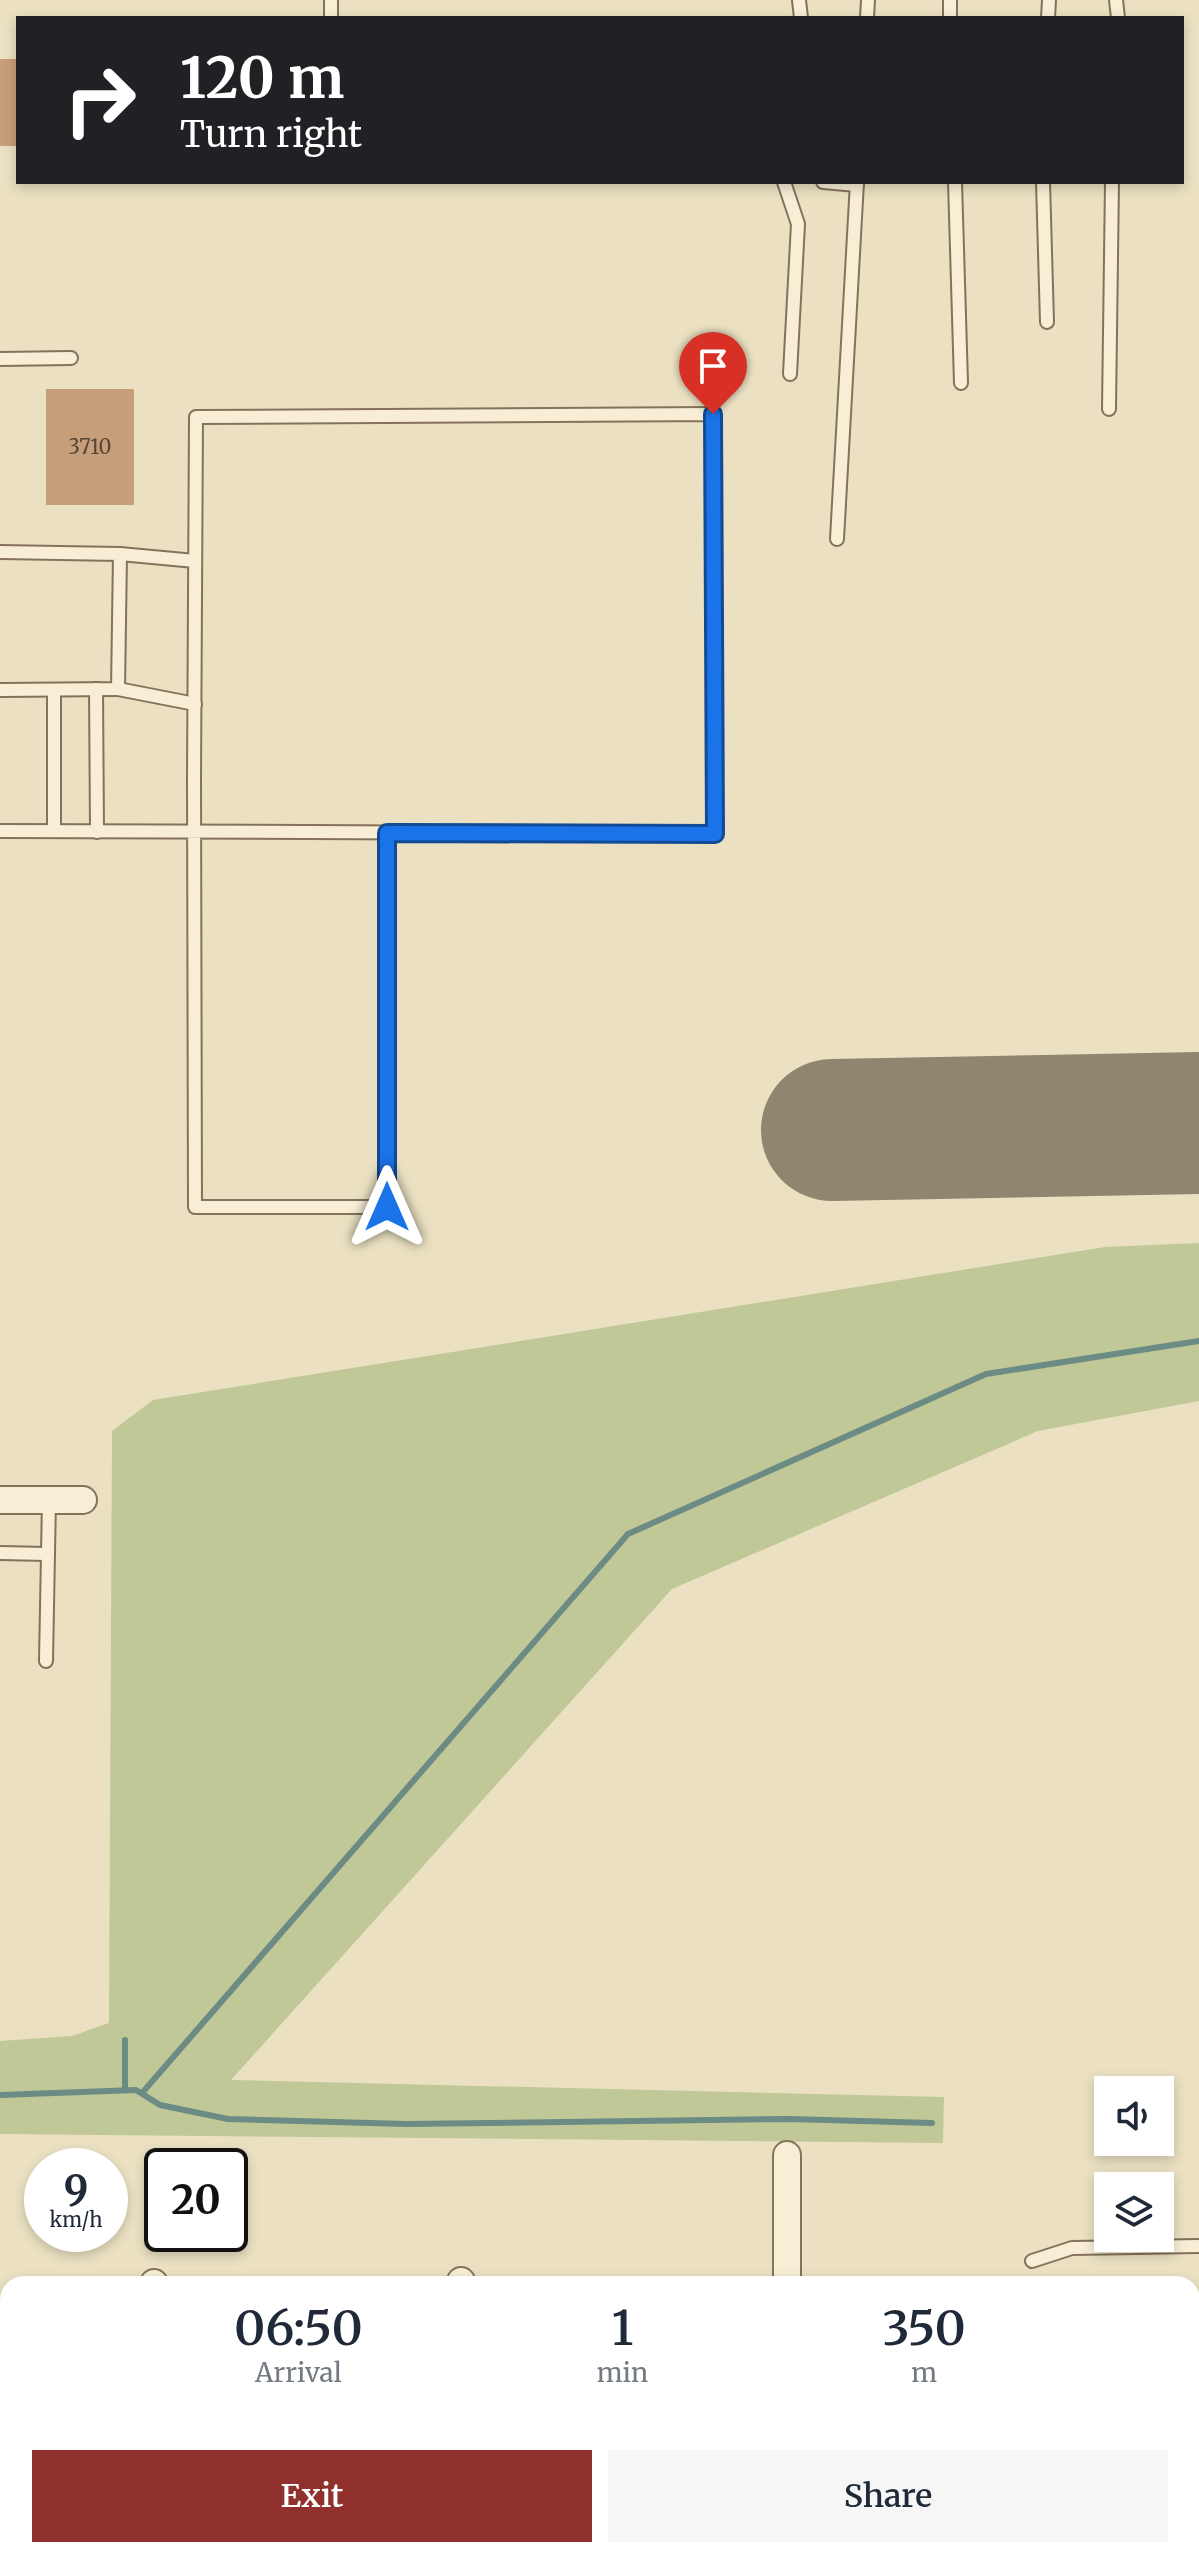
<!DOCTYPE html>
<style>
body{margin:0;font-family:Merriweather,serif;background:#f6f6f7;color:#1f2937;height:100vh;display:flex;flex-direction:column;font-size:30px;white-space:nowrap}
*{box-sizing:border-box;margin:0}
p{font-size:26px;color:#747a83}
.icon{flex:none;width:44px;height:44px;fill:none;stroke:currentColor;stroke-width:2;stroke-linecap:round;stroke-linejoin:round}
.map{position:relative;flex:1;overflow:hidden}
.sheet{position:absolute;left:0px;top:2276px;width:1200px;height:282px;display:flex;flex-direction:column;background:#fff;border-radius:24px 24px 0 0;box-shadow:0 4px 12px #0003}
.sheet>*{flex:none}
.top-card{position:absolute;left:16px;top:16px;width:1168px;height:168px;border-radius:0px;box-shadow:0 4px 12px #0003;background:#202124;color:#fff;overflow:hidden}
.tools{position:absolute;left:1094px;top:2076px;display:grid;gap:16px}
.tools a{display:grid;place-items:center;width:80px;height:80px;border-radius:0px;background:#fff;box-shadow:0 4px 12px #0003;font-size:40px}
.speed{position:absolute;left:24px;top:2148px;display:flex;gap:16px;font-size:40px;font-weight:700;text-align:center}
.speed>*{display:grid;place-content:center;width:104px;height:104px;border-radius:50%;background:#fff;box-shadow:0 4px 12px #0003;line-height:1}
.speed small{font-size:20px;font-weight:400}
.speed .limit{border:4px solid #111;border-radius:12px;background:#fff;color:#111}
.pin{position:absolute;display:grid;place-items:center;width:68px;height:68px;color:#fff;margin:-82px -34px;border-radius:50% 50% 50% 0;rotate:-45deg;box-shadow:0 0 8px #0007}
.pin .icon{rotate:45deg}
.me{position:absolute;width:88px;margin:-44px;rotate:0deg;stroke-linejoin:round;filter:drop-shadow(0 0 6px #0008)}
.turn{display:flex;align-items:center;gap:28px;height:168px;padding:0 32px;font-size:36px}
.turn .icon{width:104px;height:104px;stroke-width:2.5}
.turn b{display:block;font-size:56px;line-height:68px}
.eta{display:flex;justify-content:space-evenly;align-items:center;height:136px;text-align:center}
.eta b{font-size:48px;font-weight:600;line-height:56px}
.action{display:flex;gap:16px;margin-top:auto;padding:16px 32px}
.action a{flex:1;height:92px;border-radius:0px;background:#90312e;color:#fff;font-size:32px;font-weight:600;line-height:92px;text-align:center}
.action a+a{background:#f6f6f7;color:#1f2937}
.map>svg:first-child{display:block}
.green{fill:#c0c897}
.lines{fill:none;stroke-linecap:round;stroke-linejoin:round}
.stream{stroke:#6c8b85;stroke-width:6}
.runway{stroke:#908670;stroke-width:142}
.building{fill:#c79e7a}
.lane-casing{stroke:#84725a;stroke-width:16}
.street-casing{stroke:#84725a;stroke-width:30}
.lane{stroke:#f7eed5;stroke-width:12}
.street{stroke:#f7eed5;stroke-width:26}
.route-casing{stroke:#114b97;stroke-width:20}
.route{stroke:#1a73e8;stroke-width:14}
.labels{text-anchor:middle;stroke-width:6;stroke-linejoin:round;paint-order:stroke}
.number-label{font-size:20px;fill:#594735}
</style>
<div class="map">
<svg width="1199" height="2557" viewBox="0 0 1199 2557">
<rect width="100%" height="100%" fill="#ebe1c2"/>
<!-- green -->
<polygon class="green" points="1199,1243 1199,1401 1038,1431 672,1589 231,2080 944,2097 943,2143 0,2134 0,2041 72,2036 109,2023 112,1431 153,1400 1105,1247"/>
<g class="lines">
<!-- stream -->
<g class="stream">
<polyline points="125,2040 125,2090"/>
<polyline points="142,2093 628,1534 986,1374 1199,1341"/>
<polyline points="0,2095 136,2090 160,2105 228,2119 406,2124 790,2119 932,2123"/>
</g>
<!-- runway -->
<polyline class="runway" points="832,1130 1199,1123"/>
</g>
<!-- building -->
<g class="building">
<rect x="0" y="59" width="18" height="87"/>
<rect x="46" y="389" width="88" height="116"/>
</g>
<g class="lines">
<defs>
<g id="lane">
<polyline points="331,0 331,18"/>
<polyline points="799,0 801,18"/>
<polyline points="950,0 950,18"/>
<polyline points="1116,0 1118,18"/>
<polyline points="867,18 868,0"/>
<polyline points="1048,18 1049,0"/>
<polyline points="784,182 798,224 790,374"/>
<polyline points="823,182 857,185"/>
<polyline points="955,182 961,383"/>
<polyline points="1043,182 1047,322"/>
<polyline points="0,359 71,358"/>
<polyline points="1109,409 1112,182"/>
<polyline points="837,539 857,182"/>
<polyline points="0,552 120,554 118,689 0,690"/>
<polyline points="120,554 195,561"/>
<polyline points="96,689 97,832"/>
<polyline points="118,689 195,704"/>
<polyline points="54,690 54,831"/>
<path d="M0,831c238,0 477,2 715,3l-2,-420 -517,3 -2,362c0,142 1,285 1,428h192v-374"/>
<polyline points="0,1553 47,1554"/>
<polyline points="46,1661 49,1500"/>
<polyline points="1032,2261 1072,2248 1199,2246"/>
<polyline points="1192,2451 1199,2451"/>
<polyline points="959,2550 959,2557"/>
</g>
<g id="street">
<polyline points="0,1500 83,1500"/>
<polyline points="787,2155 787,2284"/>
<polyline points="461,2281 461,2284"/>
<polyline points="154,2283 154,2284"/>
<polyline points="154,2550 154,2557"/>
<polyline points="461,2550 461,2557"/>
<polyline points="788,2550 788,2557"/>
</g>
</defs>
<!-- lane casing -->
<use href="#lane" class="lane-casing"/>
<!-- street casing -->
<use href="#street" class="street-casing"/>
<!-- lane -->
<use href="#lane" class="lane"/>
<!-- street -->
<use href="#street" class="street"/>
</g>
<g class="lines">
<defs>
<polyline id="route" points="387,1207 387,833 715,834 713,414"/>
</defs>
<!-- route casing -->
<use href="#route" class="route-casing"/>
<!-- route -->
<use href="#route" class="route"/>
</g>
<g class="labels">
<!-- number labels -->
<g class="number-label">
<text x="90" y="454">3710</text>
</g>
</g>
</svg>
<div class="tools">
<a><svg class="icon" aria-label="sound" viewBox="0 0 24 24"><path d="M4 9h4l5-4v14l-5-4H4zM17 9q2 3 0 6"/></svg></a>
<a><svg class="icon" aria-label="layers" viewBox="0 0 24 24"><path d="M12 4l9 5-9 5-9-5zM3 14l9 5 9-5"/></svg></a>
</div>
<div class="speed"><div>9<small>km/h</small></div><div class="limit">20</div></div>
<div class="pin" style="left:713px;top:414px;background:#d93025"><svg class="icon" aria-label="arrive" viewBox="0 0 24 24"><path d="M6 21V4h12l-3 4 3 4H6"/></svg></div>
<svg class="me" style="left:387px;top:1207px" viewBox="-20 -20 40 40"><path d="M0-17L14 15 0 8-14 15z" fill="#1a73e8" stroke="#fff" stroke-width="4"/></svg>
<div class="top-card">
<div class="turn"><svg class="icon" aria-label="right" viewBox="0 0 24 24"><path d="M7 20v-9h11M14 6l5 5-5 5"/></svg><div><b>120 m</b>Turn right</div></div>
</div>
<section class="sheet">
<div class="eta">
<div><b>06:50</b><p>Arrival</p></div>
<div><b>1</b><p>min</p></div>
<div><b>350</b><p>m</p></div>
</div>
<div class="action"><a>Exit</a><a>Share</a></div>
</section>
</div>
